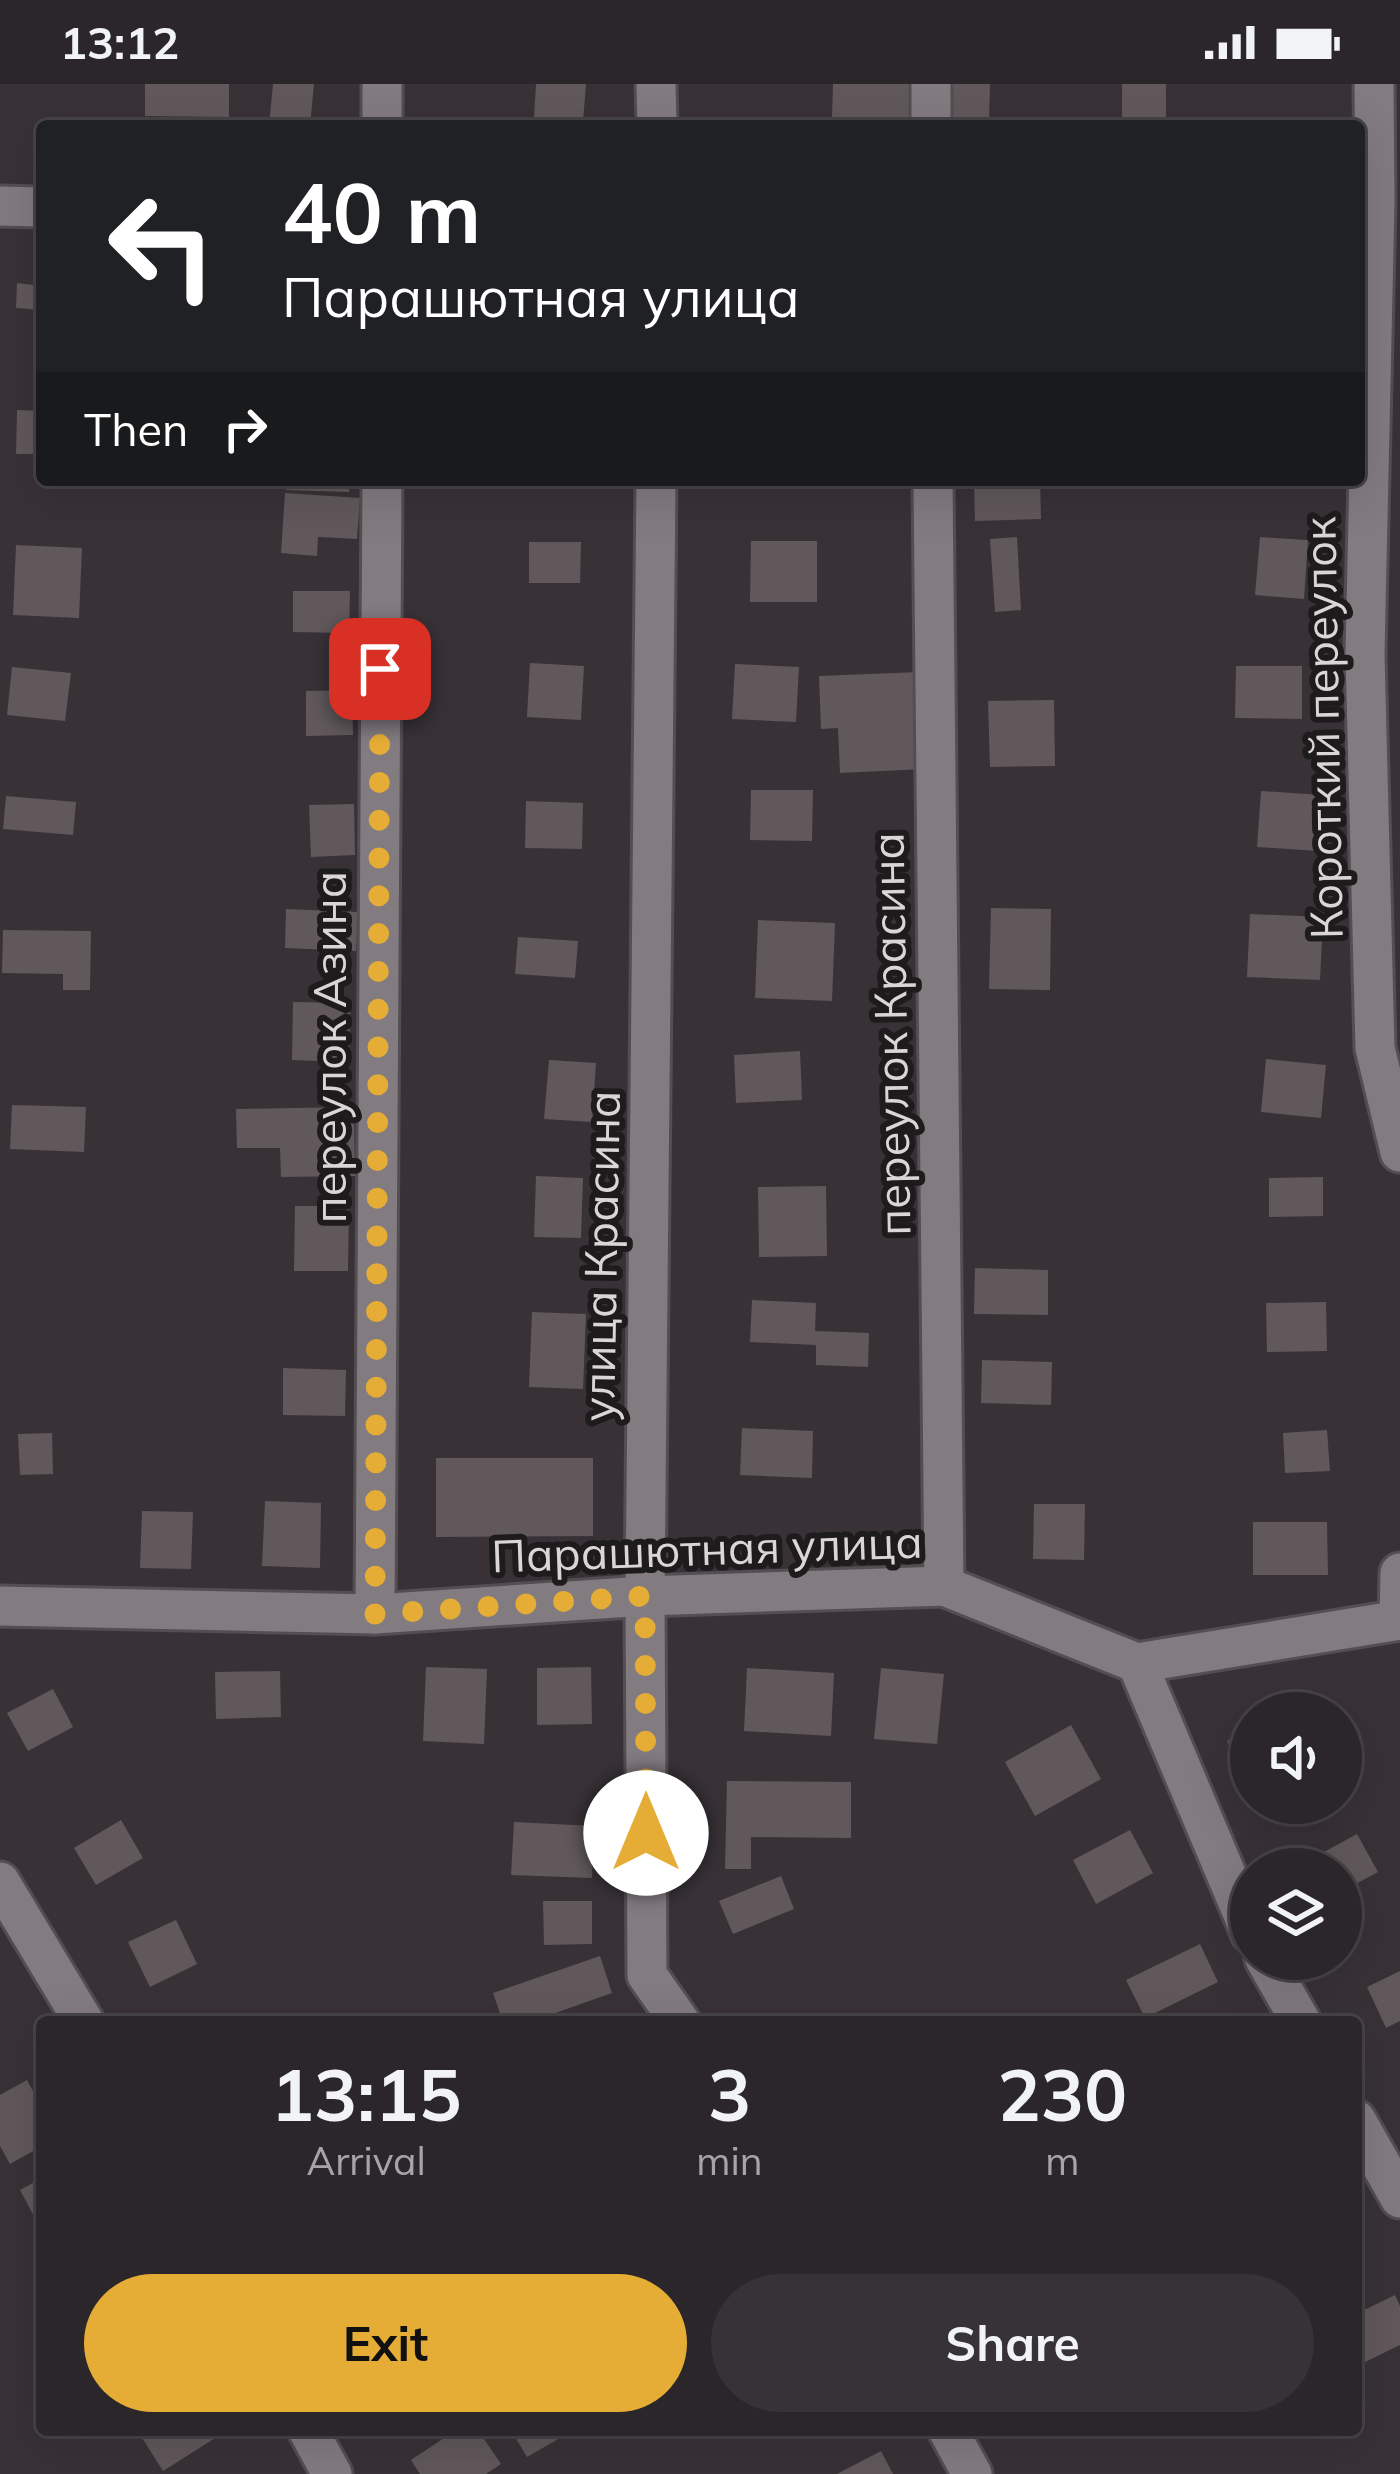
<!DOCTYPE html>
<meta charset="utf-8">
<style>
body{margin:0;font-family:Mulish,sans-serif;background:#363235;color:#f1f3f6;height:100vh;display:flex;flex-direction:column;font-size:45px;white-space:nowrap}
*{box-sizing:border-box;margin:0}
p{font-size:39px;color:#a5a5a8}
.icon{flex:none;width:66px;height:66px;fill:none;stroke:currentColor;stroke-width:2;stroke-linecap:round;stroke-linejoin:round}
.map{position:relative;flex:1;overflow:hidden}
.panel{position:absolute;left:36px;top:1932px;width:1326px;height:420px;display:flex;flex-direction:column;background:#2a2629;border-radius:12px;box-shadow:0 12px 48px #0002,0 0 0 3px #464346}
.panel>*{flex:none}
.guide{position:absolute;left:36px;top:36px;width:1329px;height:366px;border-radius:12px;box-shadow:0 12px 48px #0002,0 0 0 3px #464346;background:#202124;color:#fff;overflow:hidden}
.tools{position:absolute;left:1230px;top:1608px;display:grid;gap:24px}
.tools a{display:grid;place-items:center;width:132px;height:132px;border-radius:50%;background:#2a2629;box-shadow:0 12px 48px #0002,0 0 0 3px #464346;font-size:60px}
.pin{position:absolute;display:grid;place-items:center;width:102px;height:102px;color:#fff;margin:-51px;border-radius:24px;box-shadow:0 6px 18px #0006}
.me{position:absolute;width:132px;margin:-66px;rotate:0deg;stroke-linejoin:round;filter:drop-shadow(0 0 9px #0008)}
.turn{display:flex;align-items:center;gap:42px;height:252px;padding:0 48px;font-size:54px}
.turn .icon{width:156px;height:156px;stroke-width:2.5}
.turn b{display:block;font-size:84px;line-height:102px}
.then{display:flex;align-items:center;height:114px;padding:0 48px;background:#0003;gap:24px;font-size:45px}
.eta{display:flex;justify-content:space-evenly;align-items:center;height:204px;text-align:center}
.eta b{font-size:72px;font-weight:700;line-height:84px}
.button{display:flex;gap:24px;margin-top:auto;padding:24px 48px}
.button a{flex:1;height:138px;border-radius:72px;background:#e5ad36;color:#111;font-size:48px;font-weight:700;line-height:138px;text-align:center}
.button a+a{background:#363235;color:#f1f3f6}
.status{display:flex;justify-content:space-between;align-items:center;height:84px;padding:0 60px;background:#2a2629;direction:ltr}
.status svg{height:33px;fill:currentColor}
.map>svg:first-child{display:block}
.building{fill:#60585a}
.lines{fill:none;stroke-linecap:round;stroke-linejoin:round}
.minor-casing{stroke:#534e52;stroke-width:45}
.minor{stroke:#827b80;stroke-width:39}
.route{stroke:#e5ad36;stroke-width:21;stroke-dasharray:0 37.8}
.labels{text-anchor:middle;stroke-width:12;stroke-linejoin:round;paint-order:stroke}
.street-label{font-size:45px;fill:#d9d5d8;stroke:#1e1b1d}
</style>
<div class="status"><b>13:12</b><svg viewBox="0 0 49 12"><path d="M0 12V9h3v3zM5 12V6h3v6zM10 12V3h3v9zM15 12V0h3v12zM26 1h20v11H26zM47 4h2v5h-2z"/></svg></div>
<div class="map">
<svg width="1400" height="2390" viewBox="0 0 1400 2390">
<rect width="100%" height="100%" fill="#383237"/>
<!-- building -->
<g class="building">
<polygon points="145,0 229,0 229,33 145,32"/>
<polygon points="273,0 314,0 310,42 269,42"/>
<polygon points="536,0 586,0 583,38 534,34"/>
<polygon points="833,0 923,0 921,37 832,34"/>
<polygon points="952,0 990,0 989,38 951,37"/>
<rect x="1122" y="0" width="44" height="40"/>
<polygon points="17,199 42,202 42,226 16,224"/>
<polygon points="17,326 42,327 42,370 16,370"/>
<polygon points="286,396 350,396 349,408 286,406"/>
<polygon points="974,396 1040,396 1041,435 975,437"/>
<polygon points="285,409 360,414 357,455 318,453 317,472 281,469"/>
<polygon points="1017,453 1021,526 995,528 990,455"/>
<polygon points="1260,453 1308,456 1304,515 1255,511"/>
<polygon points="751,457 817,457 817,518 750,518"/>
<polygon points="529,458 581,458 580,499 529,499"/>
<polygon points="16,461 82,464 79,534 13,531"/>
<polygon points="293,507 350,507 349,549 293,548"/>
<polygon points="530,579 584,582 581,636 527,633"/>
<polygon points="735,580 799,583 796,638 732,635"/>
<polygon points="1236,582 1302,582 1302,635 1235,634"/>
<polygon points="12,583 71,589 65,637 7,631"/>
<polygon points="920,588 924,685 840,689 838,644 821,645 819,592"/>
<polygon points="352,606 353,651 306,652 306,607"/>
<polygon points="1054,616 1055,682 990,683 988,617"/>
<polygon points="751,706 813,706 812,757 750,756"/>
<polygon points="1261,707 1322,711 1318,767 1257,763"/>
<polygon points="6,712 76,718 73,751 3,745"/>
<polygon points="526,717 583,719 582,765 525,764"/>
<polygon points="354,720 355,771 311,773 309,721"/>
<polygon points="991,824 1051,825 1050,906 989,905"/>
<polygon points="286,825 358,828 356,867 285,864"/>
<polygon points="1250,830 1323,833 1320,896 1247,893"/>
<polygon points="758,836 835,839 832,917 755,914"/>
<polygon points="3,846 91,847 90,906 63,906 63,890 2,889"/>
<polygon points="518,853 578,857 575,894 515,890"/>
<polygon points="293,918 350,919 349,978 292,976"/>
<polygon points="800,967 802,1016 736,1019 734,971"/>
<polygon points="1266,975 1326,981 1321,1034 1261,1028"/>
<polygon points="549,976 596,979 592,1038 544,1035"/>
<polygon points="12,1021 86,1023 84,1068 10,1065"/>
<polygon points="354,1023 355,1092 281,1093 280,1064 237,1064 236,1025"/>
<polygon points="536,1092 583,1094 581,1154 534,1153"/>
<polygon points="1323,1093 1323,1132 1269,1133 1269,1094"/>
<polygon points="826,1102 827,1172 759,1173 758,1103"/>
<polygon points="295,1122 349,1122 348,1187 294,1187"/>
<polygon points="975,1184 1048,1186 1048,1231 974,1230"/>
<polygon points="752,1216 816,1219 815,1247 869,1249 868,1283 816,1281 816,1261 750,1258"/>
<polygon points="1326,1218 1327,1267 1267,1268 1266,1219"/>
<polygon points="532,1228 586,1230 583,1305 529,1303"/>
<polygon points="982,1276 1052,1278 1051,1321 981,1319"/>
<polygon points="283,1284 346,1286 345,1332 283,1331"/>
<polygon points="742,1344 813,1347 812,1394 740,1391"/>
<polygon points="1327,1346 1330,1387 1285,1389 1283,1349"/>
<polygon points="52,1349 53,1390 20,1391 18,1350"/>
<polygon points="436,1374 593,1374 593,1452 436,1453"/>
<polygon points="265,1417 321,1419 320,1484 262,1482"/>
<polygon points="1034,1420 1085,1420 1084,1476 1033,1475"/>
<polygon points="142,1427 193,1428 191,1485 140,1484"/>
<polygon points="1253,1438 1327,1438 1328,1491 1253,1491"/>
<polygon points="426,1583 487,1585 484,1660 423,1657"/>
<polygon points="591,1583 592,1640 537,1641 537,1584"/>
<polygon points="747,1584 834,1589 831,1652 744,1647"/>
<polygon points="881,1584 944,1590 937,1660 874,1655"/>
<polygon points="280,1587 281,1633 216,1635 215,1588"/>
<polygon points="53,1605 73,1643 28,1667 7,1629"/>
<polygon points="1071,1641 1101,1695 1035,1732 1005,1678"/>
<polygon points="1251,1645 1251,1702 1227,1657"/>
<polygon points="727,1697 851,1698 851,1754 751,1753 751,1785 725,1785"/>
<polygon points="121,1736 143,1774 96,1801 74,1764"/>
<polygon points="514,1738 594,1742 592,1794 511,1791"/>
<polygon points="1130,1746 1153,1789 1096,1820 1073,1776"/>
<polygon points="1357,1750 1378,1788 1341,1808 1341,1785 1293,1785"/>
<polygon points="781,1792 794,1825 733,1850 719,1817"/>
<polygon points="543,1817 592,1817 592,1860 544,1861"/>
<polygon points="176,1836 197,1880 150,1903 128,1858"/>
<polygon points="1200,1860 1218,1898 1145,1934 1126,1896"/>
<polygon points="600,1872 612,1909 530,1938 503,1938 493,1909"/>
<polygon points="1400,1887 1400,1937 1386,1944 1367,1903"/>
<polygon points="27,1996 42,2024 42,2062 10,2080 0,2062 0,2011"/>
<polygon points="42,2094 42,2147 20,2106"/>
<polygon points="1395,2211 1400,2222 1400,2261 1365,2278 1356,2260 1356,2230"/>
<polygon points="144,2346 217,2346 220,2351 163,2387 139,2349"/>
<polygon points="456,2346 478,2346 501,2380 486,2390 420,2390 411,2376"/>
<polygon points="511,2346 574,2346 527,2373"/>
<polygon points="881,2367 893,2390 837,2390"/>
</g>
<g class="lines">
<defs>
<g id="minor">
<polyline points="382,0 382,42"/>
<polyline points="656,0 657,42"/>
<polyline points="1374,0 1375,117 1365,570 1375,964 1400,1068"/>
<polyline points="931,42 931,0"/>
<polyline points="0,122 42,123"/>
<polyline points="656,396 645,1512 647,1891 680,1938"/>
<polyline points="933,396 944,1502"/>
<polyline points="0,1522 375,1530 645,1512 944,1502 1137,1579 1400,1536"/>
<polyline points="375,1530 382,396"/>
<polyline points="1399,1536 1400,1489"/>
<polyline points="1137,1579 1251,1849"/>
<polyline points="0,1798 84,1938"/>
<polyline points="1265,1875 1301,1938"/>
<polyline points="1356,2036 1400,2114"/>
<polyline points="308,2346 332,2390"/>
<polyline points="948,2346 972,2390"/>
</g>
</defs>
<!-- minor casing -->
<use href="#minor" class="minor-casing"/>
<!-- minor -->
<use href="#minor" class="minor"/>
</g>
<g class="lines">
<!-- route -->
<polyline class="route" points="380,585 375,1530 645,1512 646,1749"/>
</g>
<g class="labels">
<!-- street labels -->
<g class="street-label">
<text transform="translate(1323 644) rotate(-91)" y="16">Короткий переулок</text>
<text transform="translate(891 950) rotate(-91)" y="16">переулок Красина</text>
<text transform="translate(330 963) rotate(-90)" y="16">переулок Азина</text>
<text transform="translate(601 1172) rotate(-89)" y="16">улица Красина</text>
<text transform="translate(707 1465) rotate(-2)" y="16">Парашютная улица</text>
</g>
</g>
</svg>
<div class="tools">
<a><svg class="icon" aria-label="sound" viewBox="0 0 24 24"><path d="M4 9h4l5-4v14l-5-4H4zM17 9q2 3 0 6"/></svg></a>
<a><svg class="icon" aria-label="layers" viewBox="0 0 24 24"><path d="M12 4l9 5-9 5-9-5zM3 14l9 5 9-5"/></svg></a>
</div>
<div class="pin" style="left:380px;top:585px;background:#d93025"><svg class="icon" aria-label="arrive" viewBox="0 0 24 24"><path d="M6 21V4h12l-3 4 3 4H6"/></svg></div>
<svg class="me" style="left:646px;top:1749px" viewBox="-20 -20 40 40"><circle r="19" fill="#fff"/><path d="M0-13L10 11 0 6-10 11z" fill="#e5ad36"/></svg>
<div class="guide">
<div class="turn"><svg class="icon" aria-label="left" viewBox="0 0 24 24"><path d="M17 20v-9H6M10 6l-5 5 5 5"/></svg><div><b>40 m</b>Парашютная улица</div></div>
<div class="then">Then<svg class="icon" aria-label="right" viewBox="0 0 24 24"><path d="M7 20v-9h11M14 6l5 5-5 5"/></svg></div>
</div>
<section class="panel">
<div class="eta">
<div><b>13:15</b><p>Arrival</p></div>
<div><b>3</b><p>min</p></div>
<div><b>230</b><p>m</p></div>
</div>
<div class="button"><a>Exit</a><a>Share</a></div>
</section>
</div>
